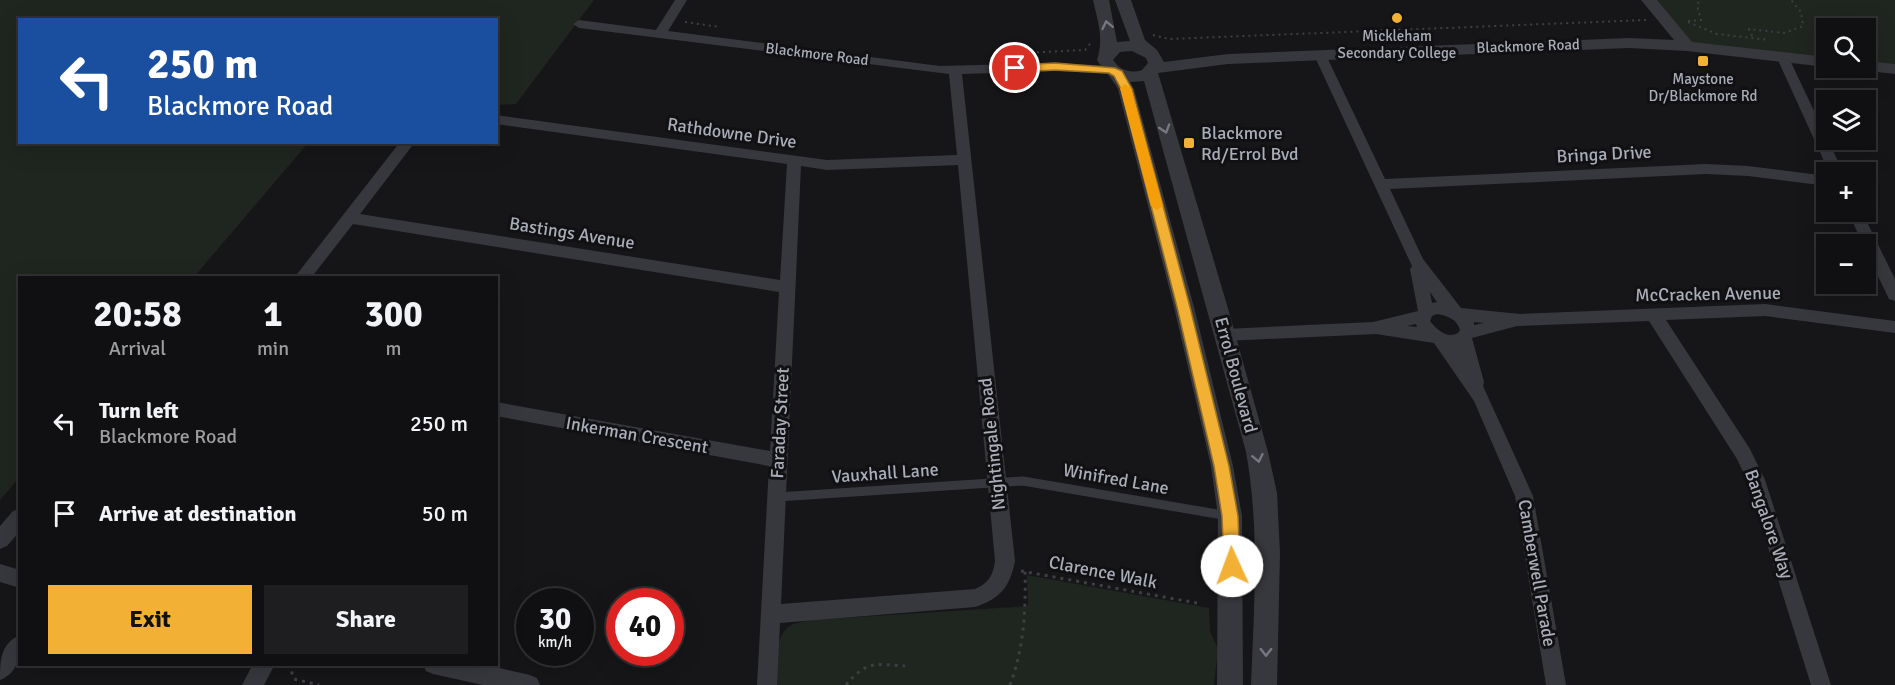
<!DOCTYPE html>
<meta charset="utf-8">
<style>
body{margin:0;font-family:Signika,sans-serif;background:#1e1e20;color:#f1f3f6;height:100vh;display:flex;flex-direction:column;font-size:22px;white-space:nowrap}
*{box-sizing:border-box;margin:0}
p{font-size:20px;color:#9c9d9f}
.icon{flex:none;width:33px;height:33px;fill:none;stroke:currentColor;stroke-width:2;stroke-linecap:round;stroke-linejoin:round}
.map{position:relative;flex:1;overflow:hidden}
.side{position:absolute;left:18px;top:276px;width:480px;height:390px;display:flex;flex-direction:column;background:#101012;border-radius:0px;box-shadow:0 6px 24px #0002,0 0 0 2px #303032}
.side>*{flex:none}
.banner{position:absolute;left:18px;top:18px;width:480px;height:126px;border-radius:0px;box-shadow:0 6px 24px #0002,0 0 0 2px #303032;background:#1a4fa0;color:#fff;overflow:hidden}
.fabs{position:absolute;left:1816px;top:18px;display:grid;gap:12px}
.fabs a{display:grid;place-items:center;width:60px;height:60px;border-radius:0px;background:#101012;box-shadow:0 6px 24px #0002,0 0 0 2px #303032;font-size:30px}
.speed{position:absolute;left:516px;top:588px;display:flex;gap:12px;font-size:30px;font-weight:700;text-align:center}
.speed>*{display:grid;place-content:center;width:78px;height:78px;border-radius:50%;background:#101012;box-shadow:0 6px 24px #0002,0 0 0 2px #303032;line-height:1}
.speed small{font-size:15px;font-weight:400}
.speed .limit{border:9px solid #d22;background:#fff;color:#111}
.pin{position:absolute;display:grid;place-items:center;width:51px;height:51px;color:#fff;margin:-26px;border:3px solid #fff;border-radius:50%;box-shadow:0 2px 6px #0007}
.me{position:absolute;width:66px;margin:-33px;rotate:358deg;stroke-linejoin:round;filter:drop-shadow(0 0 4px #0008)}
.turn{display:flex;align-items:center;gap:21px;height:126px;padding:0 30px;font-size:27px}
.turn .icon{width:78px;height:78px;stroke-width:2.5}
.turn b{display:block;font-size:42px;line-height:51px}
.eta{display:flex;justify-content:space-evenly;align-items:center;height:102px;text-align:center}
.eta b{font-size:36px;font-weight:700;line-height:42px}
.action{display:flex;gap:12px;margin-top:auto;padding:12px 30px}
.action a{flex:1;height:69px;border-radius:0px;background:#f2b134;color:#111;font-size:24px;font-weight:700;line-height:69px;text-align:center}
.action a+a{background:#1e1e20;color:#f1f3f6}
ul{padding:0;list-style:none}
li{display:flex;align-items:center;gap:18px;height:90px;padding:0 30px}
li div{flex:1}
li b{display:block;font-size:22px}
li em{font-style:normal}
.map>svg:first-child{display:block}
.green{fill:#1e261f}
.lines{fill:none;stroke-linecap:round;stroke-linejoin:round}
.path-far1{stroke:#3d3f44;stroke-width:2;stroke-dasharray:2 4;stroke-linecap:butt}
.path{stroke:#3d3f44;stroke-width:3;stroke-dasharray:3 5;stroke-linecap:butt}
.service{stroke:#37383d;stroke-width:9}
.minor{fill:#37383d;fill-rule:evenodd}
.tertiary{fill:#37383d;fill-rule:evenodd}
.oneway{stroke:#757881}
.route{fill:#f2b134;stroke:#9d7322;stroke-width:1.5}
.slow{fill:#f59e0b}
.poi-dot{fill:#f2b134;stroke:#111113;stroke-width:2}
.labels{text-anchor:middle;stroke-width:6;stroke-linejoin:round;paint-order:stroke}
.far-poi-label{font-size:15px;fill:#a8adb8;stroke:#111113}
.far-street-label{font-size:15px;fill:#a8adb8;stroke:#111113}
.street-label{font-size:18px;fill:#a8adb8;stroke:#111113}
.poi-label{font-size:18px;fill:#a8adb8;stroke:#111113;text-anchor:start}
</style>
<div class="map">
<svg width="1895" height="685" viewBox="0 0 1895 685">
<rect width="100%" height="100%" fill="#161618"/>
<!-- green -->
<g class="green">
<polygon points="0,0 594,0 516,104 497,105 496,20 20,20 20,142 308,143 194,277 20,278 19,478 0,500"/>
<polygon points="1649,0 1895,0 1895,69 1866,66 1866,28 1827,28 1827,62 1687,46"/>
<path d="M1027,575l182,33 1,23 8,18 -4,36h-438c1,-19 -3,-52 17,-61 6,-2 13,-3 19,-4l216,-14z"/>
</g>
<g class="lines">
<!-- path-far1 -->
<g class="path-far1">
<polyline points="1688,21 1701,20 1697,5 1700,0"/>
<polyline points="685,22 720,27"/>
<polyline points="1688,22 1717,34 1769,40"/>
<polyline points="1153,35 1169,39 1646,20"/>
<polyline points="1752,36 1749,29 1784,33 1803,26 1801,12 1791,0"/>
<polyline points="1001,54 1085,50 1090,44"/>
</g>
<!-- path -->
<g class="path">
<polyline points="1021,571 1197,603"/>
<polyline points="289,664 294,679 319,685"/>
<path d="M846,685c21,-25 29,-21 59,-19"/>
<path d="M1010,685c14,-37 16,-75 15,-114"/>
</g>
<!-- service -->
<polyline class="service" points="777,497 1023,481 1229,516"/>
<!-- minor -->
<g class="minor">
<path d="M675,0h12l-19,31 272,35 115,-3 57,3 7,4 -7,4 -57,-3 -93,3 53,487c-5,26 -15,38 -40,46l-195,16 -3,62h-20l12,-219 -273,-50v-14l274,49 9,-159 -426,-68 -42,54h-17l106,-136h15l-55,72 420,66 7,-116 -291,-40v-9l331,45 130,-5 -8,-81 -370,-46 -6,-4 6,-4 77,10zM958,165l37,396c-2,14 -6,22 -20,28l-194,15 20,-438 26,4z"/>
<path d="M1320,51l6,4 59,124 321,-15 42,2 79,10v10l-79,-10 -42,-2 -316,15 33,70 38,49 59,6 245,-10 130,17v12l-130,-17 -99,4 84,129 15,31 66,205h-20l-64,-205 -10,-21 -88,-138 -132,5 -45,12 12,44 -1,4 50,110 33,189h-20l-31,-189 -41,-95 -40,-58 -58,-9 -151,7 -6,-1 -2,-5 2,-5 6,-1 148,-7 45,-11 -8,-42 2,-3 -98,-211zM1430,292l7,10 -5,1zM1437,314c11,2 20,5 23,16l-2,3c-11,6 -21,-3 -28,-12l2,-5zM1474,322l10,1 -10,2zM1416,324l1,3 -10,-1z"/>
<polygon points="1783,54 1789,58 1843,172 1829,172 1777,58"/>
<polygon points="1848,212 1862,212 1895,279 1895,301 1889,299 1887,295 1866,251 1866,244 1863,244"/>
<polygon points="20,509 20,531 7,546 0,549 0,526 13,511"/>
<polygon points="0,564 20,570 20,588 0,582"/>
<path d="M20,635c0,19 0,37 -20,45 0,-19 0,-36 20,-45z"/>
<polygon points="253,664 275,664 264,685 242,685"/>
<polygon points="423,664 482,664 530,675 537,678 540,685 483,685 433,674 426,671"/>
</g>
<!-- tertiary -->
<g class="tertiary">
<path d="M1093,0h16l8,42 13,-1 -15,-41h16l14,40 12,10 7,12 64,-8 401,-16 45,2 -33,-40h16l35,42 135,15v10l-140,-16 -58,-3 -401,16 -70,9 69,232 41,147 9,41 3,60 -3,132h-26c3,-78 9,-156 -5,-233l-102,-371 -14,1 4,7 60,218 39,159 9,50 1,169h-26l1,-169 -7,-50 -37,-159 -56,-218c-6,-11 -14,-18 -21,-29 7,-21 1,-38 -4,-60zM1132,51l14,7 2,5 -6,7c-12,4 -22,0 -29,-10l7,-8z"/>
<polygon points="1866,61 1895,64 1895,74 1860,70 1859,68 1866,68"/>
</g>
</g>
<!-- one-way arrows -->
<defs><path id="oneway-chevron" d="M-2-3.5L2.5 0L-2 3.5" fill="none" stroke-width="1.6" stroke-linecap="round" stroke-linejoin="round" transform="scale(1.5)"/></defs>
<g class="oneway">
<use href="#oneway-chevron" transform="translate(1107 25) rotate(-102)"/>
<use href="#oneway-chevron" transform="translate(1165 129) rotate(73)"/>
<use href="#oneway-chevron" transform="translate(1258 458) rotate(78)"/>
<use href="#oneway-chevron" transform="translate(1266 652) rotate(90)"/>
</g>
<!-- route -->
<polygon class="route" points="1055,63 1115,68 1122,71 1132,89 1190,307 1229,466 1238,516 1240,566 1237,572 1232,574 1226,572 1224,566 1222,516 1214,466 1177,307 1121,89 1114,76 1109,73 1055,70 1015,72 1009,68 1015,65"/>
<!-- slow -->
<polygon class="slow" points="1125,84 1131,88 1163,206 1157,210 1151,206 1120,88"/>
<!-- markers -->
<g class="poi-dot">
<circle cx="1397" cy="18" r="6"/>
<rect x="1697" y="55" width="12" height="12" rx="3"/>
<rect x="1183" y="137" width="12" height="12" rx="3"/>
</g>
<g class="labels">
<!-- far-poi labels -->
<g class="far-poi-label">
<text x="1397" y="41">Mickleham<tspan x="1397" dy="17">Secondary College</tspan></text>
<text x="1703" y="84">Maystone<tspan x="1703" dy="17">Dr/Blackmore Rd</tspan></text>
</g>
<!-- far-street labels -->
<g class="far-street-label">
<text transform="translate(1528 46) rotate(-2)" y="5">Blackmore Road</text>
<text transform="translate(817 54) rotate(7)" y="5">Blackmore Road</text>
</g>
<!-- street labels -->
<g class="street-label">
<text transform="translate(732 133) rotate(8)" y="6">Rathdowne Drive</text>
<text transform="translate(1604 154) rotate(-3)" y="6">Bringa Drive</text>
<text transform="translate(572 233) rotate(9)" y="6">Bastings Avenue</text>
<text transform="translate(1708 294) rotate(-1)" y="6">McCracken Avenue</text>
<text transform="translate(1236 375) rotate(75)" y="6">Errol Boulevard</text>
<text transform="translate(780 423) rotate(-87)" y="6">Faraday Street</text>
<text transform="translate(637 435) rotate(10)" y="6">Inkerman Crescent</text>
<text transform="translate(992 444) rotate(-96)" y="6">Nightingale Road</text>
<text transform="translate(885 473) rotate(-4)" y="6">Vauxhall Lane</text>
<text transform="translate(1116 479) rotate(10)" y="6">Winifred Lane</text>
<text transform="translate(1769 524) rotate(71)" y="6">Bangalore Way</text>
<text transform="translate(1103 572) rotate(11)" y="6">Clarence Walk</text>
<text transform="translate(1537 573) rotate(80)" y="6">Camberwell Parade</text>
</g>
<!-- poi labels -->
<g class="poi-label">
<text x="1201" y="139">Blackmore<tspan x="1201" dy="21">Rd/Errol Bvd</tspan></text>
</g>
</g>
</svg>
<div class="fabs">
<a><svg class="icon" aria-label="search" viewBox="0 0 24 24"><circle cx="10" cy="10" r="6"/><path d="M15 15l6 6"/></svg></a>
<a><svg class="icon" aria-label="layers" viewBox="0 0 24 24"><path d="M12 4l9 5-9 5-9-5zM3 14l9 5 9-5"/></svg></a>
<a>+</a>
<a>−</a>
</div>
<div class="speed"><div>30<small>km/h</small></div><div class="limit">40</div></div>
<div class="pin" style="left:1015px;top:68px;background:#d93025"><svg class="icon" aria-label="arrive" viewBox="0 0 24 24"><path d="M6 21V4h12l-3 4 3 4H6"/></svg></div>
<svg class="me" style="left:1232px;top:566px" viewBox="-20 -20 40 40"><circle r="19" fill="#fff"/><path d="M0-13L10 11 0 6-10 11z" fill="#f2b134"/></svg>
<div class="banner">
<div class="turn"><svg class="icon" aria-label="left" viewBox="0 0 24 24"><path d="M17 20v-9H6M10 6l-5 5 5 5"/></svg><div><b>250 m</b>Blackmore Road</div></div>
</div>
<section class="side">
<div class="eta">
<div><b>20:58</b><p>Arrival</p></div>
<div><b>1</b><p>min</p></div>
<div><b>300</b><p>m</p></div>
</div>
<ul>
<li><svg class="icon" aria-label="left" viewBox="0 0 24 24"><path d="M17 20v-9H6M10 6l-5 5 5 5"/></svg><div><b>Turn left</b><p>Blackmore Road</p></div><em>250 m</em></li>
<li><svg class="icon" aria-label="arrive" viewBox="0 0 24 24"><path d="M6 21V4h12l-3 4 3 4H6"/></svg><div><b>Arrive at destination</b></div><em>50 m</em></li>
</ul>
<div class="action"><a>Exit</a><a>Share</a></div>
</section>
</div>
